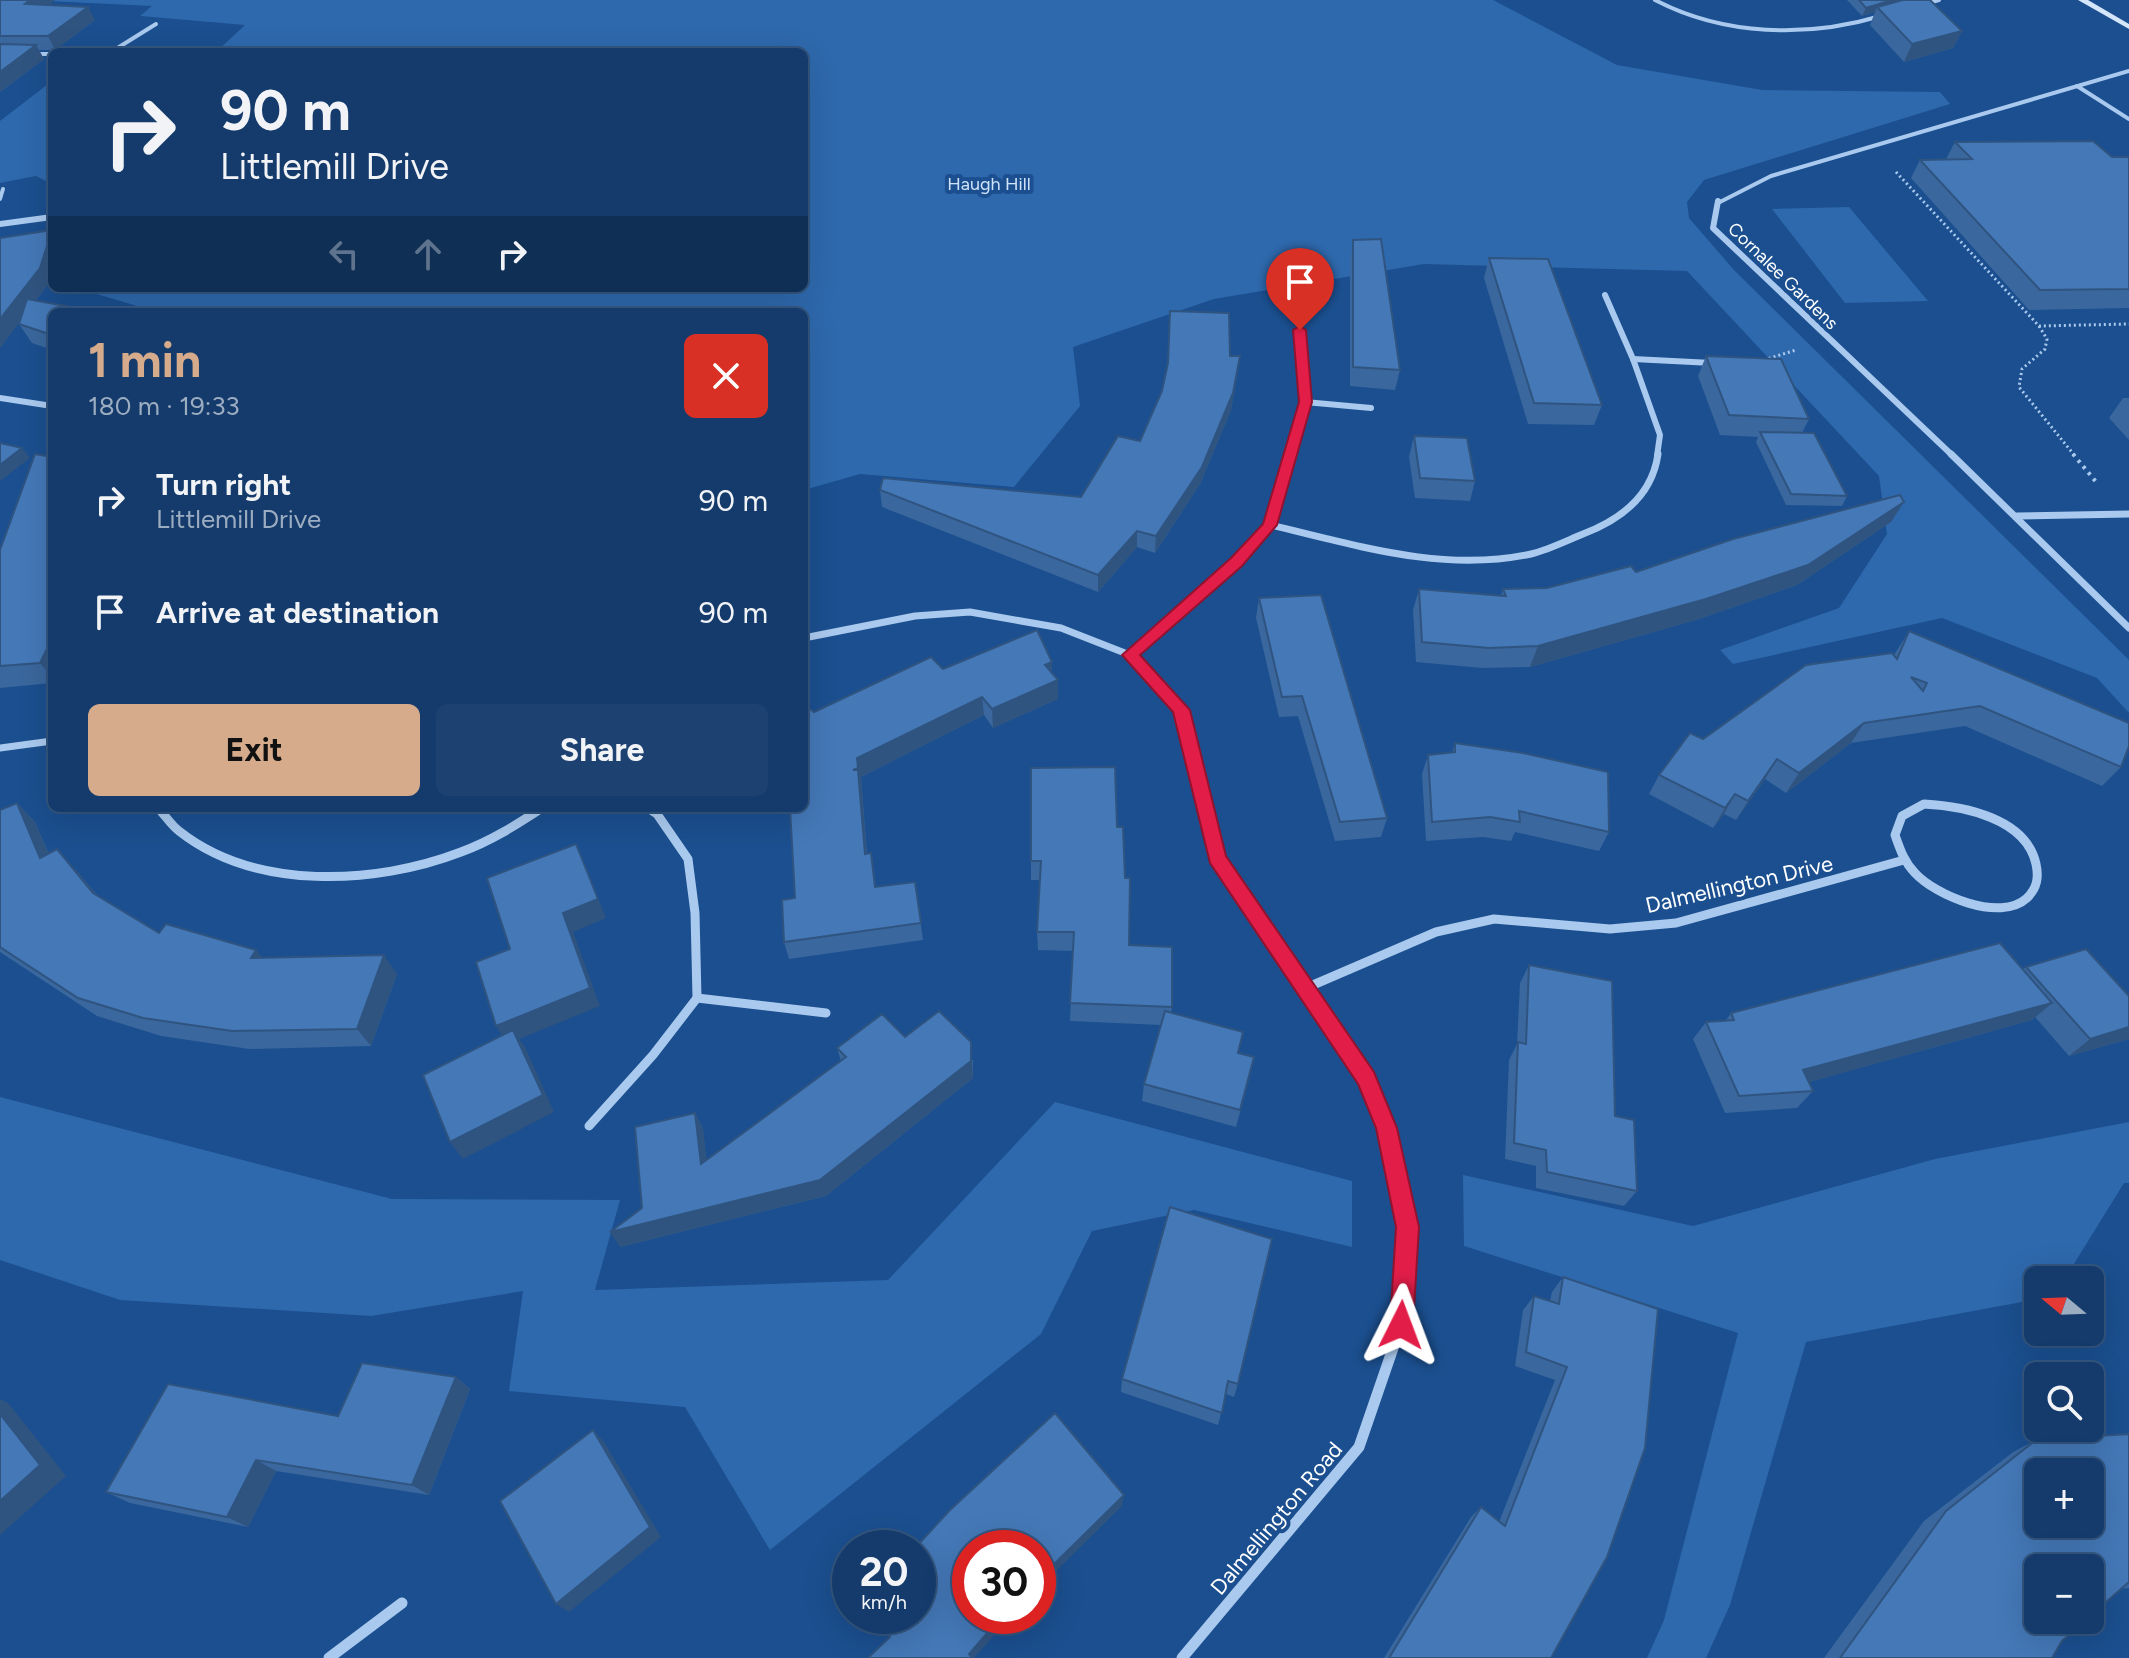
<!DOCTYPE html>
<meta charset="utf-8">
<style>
body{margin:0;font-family:Figtree,sans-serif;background:#1d4271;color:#f1f3f6;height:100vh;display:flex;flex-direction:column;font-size:30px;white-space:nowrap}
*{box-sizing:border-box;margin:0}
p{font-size:26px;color:#9dadc1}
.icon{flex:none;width:44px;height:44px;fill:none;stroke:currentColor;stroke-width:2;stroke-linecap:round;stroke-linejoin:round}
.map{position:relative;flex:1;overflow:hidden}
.panel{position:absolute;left:48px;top:308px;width:760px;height:504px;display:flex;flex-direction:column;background:#143b6b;border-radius:12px;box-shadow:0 8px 32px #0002,0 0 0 2px #33557e}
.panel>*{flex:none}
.top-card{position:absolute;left:48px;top:48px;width:760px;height:244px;border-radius:12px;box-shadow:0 8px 32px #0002,0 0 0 2px #33557e;background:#143b6b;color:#f1f3f6;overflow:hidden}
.needle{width:52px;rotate:289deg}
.buttons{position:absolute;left:2024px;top:1266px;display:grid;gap:16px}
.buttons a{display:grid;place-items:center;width:80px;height:80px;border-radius:12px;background:#143b6b;box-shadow:0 8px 32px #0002,0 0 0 2px #33557e;font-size:40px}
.speed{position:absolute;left:832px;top:1530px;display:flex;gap:16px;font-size:40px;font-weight:700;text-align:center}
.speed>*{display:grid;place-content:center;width:104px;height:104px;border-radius:50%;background:#143b6b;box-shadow:0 8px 32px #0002,0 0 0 2px #33557e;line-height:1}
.speed small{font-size:20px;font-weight:400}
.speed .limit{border:12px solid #d22;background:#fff;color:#111}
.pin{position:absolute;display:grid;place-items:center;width:68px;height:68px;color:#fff;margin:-82px -34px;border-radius:50% 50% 50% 0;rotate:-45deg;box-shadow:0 0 8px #0007}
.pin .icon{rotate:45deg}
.me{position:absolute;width:88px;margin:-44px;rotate:3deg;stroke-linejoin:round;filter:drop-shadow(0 0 6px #0008)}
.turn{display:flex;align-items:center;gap:28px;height:168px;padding:0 40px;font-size:36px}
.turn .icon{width:104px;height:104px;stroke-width:2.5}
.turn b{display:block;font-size:56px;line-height:68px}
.lanes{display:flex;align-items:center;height:76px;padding:0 40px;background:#0003;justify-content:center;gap:40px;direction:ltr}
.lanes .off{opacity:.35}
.round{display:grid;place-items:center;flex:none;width:84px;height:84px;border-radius:12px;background:#1d4271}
.headline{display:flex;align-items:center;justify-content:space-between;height:136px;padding:0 40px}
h1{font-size:48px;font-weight:700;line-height:60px;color:#d6ab8b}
.cta{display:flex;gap:16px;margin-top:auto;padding:16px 40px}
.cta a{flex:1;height:92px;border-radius:12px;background:#d6ab8b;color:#111;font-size:32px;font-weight:700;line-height:92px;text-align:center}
.cta a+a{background:#1d4271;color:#f1f3f6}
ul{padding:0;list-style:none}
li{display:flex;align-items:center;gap:24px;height:112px;padding:0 40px}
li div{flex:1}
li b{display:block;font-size:30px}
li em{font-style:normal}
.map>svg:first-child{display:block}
.green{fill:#2e69ad}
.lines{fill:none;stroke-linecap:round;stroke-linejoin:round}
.path-far1{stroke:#a9c9ee;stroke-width:3;stroke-dasharray:2 3;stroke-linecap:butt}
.path{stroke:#a9c9ee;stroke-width:4;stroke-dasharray:3 5;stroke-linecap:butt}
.minor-far4{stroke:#a9c9ee;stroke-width:4}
.minor-far3{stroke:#a9c9ee;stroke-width:6}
.minor-far2{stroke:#a9c9ee;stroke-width:7}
.minor-far1{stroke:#a9c9ee;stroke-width:9}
.minor{stroke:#a9c9ee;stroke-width:11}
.secondary{fill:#d6e6fa;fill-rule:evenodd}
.wall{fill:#3a679d}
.shaded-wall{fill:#305480}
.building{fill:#4478b7;stroke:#305480;stroke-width:2;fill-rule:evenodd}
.route{fill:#e11d48;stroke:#92132f;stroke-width:2}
.labels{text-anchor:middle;stroke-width:8;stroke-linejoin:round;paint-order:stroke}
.far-park-label{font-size:18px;fill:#cfe3fa;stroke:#1b4f8f}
.far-street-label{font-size:18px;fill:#fff;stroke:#1b4f8f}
.street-label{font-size:22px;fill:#fff;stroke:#1b4f8f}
</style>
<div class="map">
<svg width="2129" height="1658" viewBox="0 0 2129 1658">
<rect width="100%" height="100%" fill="#1b4f8f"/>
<!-- green -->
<g class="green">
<polygon points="26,0 1493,0 1617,65 1762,90 1940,92 1950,104 1704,180 1687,202 1689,218 1734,270 2129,660 2129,713 2097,678 1942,618 1733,664 1720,650 1839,608 1887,534 1879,476 1687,271 1424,264 1214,299 1073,347 1080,406 1014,487 860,474 804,490 804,312 157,312 77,288 804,288 804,52 216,52 245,25 140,16 152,6"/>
<polygon points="52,81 52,184 36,176 0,183 0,121"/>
<polygon points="1849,207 1928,301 1845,303 1772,209"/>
<polygon points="0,1097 392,1199 620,1200 595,1290 888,1280 1055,1102 1352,1181 1352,1247 1194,1210 1092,1231 1041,1334 770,1550 685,1407 509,1391 523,1291 371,1316 120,1300 0,1260"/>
<polygon points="2129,1122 2129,1183 2124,1183 2064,1280 2038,1280 2038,1299 1806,1342 1730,1605 1706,1658 1647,1658 1664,1620 1738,1333 1464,1246 1463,1175 1693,1226 1935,1159"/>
</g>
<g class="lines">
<!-- path-far1 -->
<g class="path-far1">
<polyline points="1896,172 2039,326 2129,324"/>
<polyline points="2039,326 2047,339 2045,349 2022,369 2019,387 2075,456"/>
<polyline points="1764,360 1796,350"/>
</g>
<!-- path -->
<polyline class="path" points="2073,454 2097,483"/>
<!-- minor-far4 -->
<g class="minor-far4">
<path d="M1655,0c69,36 152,38 226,16"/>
<polyline points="1921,5 1939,0"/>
<polyline points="111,52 156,24"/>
<polyline points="33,54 52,54"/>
<polyline points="2077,86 2129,119"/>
<polyline points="0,199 3,189"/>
<polyline points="1718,203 1771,176 2129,71"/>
</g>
<!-- minor-far3 -->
<g class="minor-far3">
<polyline points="1718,201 1713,228 1953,456"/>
<polyline points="0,224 52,217"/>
<polyline points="1605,295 1633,359 1660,435 1657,456"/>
<polyline points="1633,359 1712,363"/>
<polyline points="0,398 52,406"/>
<polyline points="1305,402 1371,408"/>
<polyline points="1290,456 1305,402 1300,330"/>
</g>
<!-- minor-far2 -->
<g class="minor-far2">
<polyline points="1951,454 2129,628"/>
<polyline points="2017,516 2129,514"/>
<path d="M1270,525c86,20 172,48 261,29 17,-4 35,-13 52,-20 37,-14 69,-37 75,-80"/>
<polyline points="804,638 915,616 970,612 1061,628 1130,655 1181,710 1196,772"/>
<polyline points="1130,655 1237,562 1270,525 1290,454"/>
<polyline points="0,748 52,741"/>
</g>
<!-- minor-far1 -->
<g class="minor-far1">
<polyline points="1196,770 1217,857 1366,1079 1386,1128 1394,1166"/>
<path d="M1924,804c39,2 102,14 112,60 3,14 1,24 -9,34 -27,25 -92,-3 -112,-25 -11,-11 -15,-24 -20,-38l7,-19z"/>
<path d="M158,808c7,7 13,17 21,23 76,60 196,54 282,21 30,-11 55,-27 81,-44"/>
<polyline points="1306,988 1436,932 1494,919 1610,929 1676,923 1904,860"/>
<polyline points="697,998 826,1013"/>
<polyline points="589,1126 653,1055 697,998 695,913 688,859 657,814 648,808"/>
</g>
<!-- minor -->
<g class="minor">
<polyline points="329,1658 402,1603"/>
<polyline points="1182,1658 1359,1447 1401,1325 1407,1227 1394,1164"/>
</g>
<!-- secondary -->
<polygon class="secondary" points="2078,0 2088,0 2129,24 2129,29"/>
</g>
<!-- wall -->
<g class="wall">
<polygon points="0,0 55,0 48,5 95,20 55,50 39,50 44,59 0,92"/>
<polygon points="1847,0 1930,0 1962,31 1953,48 1904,62 1870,25 1875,12 1862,16"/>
<polygon points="1955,142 2112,157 2129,157 2129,308 2029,310 1911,178 1920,160 1946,159"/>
<polygon points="52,230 52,275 49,283 36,300 52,312 52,350 32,343 19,324 20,321 0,348 0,238"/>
<polygon points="1353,240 1400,370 1395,390 1350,386 1350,260"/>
<polygon points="1489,258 1602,405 1594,425 1528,424 1484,278"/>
<polygon points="1230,356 1240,356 1231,410 1200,484 1155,553 1137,547 1098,592 882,507 880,490 1081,497"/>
<polygon points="1706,356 1809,419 1802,433 1847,496 1842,506 1786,505 1756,442 1758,437 1720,435 1698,376"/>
<polygon points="2123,398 2129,398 2129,440 2109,418"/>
<polygon points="1414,436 1475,481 1470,501 1415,498 1409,457"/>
<polygon points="52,457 52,683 0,688 0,550"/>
<polygon points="1904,502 1891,522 1797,585 1696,620 1530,667 1482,668 1416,662 1413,610 1419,589 1501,596 1503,589 1547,588 1636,572"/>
<polygon points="1259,598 1387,818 1381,837 1335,841 1298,716 1279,717 1256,618"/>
<polygon points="1909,631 2121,767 2102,786 1965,726 1851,743 1786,793 1765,779 1736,820 1724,814 1713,828 1649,794 1659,775 1703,739 1894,655"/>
<polygon points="1052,673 1058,680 1058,699 993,728 984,715 861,777 867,854 871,853 876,887 915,882 923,940 789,959 784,942 795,898 814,712"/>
<polygon points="1455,743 1609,832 1599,851 1515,832 1511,841 1483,837 1426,841 1422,774 1428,755 1452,753"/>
<polygon points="17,803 35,822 49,854 75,869 98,896 159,933 263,958 397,974 371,1046 249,1049 161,1036 97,1016 0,952 0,810"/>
<polygon points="1117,827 1129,945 1172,1007 1171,1013 1239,1053 1250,1075 1236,1127 1142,1101 1144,1084 1161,1025 1070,1021 1073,951 1038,950 1037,932 1040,880 1031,880 1031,861"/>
<polygon points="1529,965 1615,1116 1637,1191 1624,1206 1536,1188 1536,1166 1505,1159 1509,1060 1517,1044 1520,983"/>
<polygon points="2026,967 2129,996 2129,1039 2069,1056 2035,1017 2032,1020 1809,1082 1813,1091 1797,1108 1725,1113 1693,1039 1706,1022 1726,1020 1731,1013 2023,969"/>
<polygon points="905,1037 973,1060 973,1078 826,1196 620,1247 695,1113 703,1129 706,1160 841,1061 837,1048"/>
<polygon points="1170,1207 1238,1384 1234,1397 1226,1394 1218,1425 1121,1392 1122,1379"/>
<polygon points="1563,1277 1658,1309 1551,1658 1384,1658 1471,1517 1481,1507 1499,1522 1555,1380 1515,1366 1523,1310 1534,1296 1550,1301 1552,1292"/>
<polygon points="456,1377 470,1389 429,1495 276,1471 248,1527 130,1503 106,1492"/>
<polygon points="2129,1434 2129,1588 2121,1589 2062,1641 2052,1658 1824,1658 1924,1521 2013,1452 2036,1440"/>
</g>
<!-- shaded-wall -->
<g class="shaded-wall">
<polygon points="30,0 55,0 32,17 25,4"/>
<polygon points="1892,0 1909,0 1877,7 1875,12 1862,16 1866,8"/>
<polygon points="88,7 95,20 55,50 48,36"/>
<polygon points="1962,31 1953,48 1904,62 1912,44"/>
<polygon points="36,45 44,59 0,92 0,72"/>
<polygon points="52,230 52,275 49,283 0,348 0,319"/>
<polygon points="1240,356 1231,410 1200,484 1155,553 1156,536"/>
<polygon points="22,448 30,458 0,481 0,465"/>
<polygon points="1904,502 1891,522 1797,585 1696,620 1530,667 1538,646"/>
<polygon points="1137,531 1137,547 1098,592 1098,575"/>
<polygon points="52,639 52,677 40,663"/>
<polygon points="1052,662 1052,681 1045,665"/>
<polygon points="1058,680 1058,699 993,728 992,709"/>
<polygon points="982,697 984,715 861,777 868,872 853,770 857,758"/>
<polygon points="1864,723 1851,743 1786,793 1799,773"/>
<polygon points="1777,759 1765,779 1736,820 1748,801"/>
<polygon points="1735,794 1724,814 1713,828 1725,808"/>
<polygon points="17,803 35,822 59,878 40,858"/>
<polygon points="327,808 341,808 331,814"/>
<polygon points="576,844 606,918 573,932 600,1006 519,1039 525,1047 554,1112 463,1159 450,1142 507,1044 496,1026 563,913"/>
<polygon points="57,849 75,869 111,912 93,893"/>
<polygon points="256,950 272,969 251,958"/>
<polygon points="384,955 397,974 371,1046 357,1029"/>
<polygon points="2052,1003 2032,1020 1788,1088 1803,1070"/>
<polygon points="2129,1027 2129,1039 2069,1056 2090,1039"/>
<polygon points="971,1042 973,1078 826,1196 620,1247 610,1232"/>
<polygon points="695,1113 703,1129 709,1180 701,1164"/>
<polygon points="456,1377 470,1389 429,1495 412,1485"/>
<polygon points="0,1399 8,1403 66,1476 0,1535"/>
<polygon points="593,1430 604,1442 661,1537 569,1612 556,1604"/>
<polygon points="256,1460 276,1471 248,1527 227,1517"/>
<polygon points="1124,1495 1122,1506 1038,1589 1038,1580"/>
<polygon points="1002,1616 1011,1616 974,1658 970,1658 969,1654"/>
</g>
<!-- building -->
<g class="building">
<polygon points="0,0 30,0 25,4 88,7 48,36 0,36"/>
<polygon points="1859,0 1892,0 1866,8"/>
<polygon points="1903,0 1930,0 1962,31 1912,44 1877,7"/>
<polygon points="0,44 36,45 0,72"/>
<polygon points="2093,141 2112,157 2129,157 2129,289 2040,290 1920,160 1972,159 1955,142"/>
<polygon points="52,230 40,268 0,319 0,238"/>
<polygon points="1381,239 1400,370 1353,367 1353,240"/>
<polygon points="1489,258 1548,259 1602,405 1534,403"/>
<polygon points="27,299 99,312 52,312 52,335 19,324"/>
<polygon points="1170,311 1229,313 1230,356 1240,356 1233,393 1202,467 1156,536 1137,531 1098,575 880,490 883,478 1081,497 1118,436 1140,441 1162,391 1168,363"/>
<polygon points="1706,356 1781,359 1809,419 1729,415"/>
<polygon points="1760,432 1814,433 1847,496 1791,494"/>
<polygon points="1414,436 1467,438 1475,481 1420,478"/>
<polygon points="0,443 22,448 0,465"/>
<polygon points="35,454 52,457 52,639 40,663 0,666 0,550"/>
<polygon points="1900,495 1904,502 1808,565 1706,599 1538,646 1489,648 1422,642 1419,589 1506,596 1503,589 1547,588 1631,566 1636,572 1733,539"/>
<polygon points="1321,595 1387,818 1340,822 1302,696 1282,697 1259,598"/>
<polygon points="1037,630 1052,662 1045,665 1058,680 992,709 982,697 857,758 858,768 853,770 858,770 865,854 871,853 875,887 915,882 921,923 784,942 782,900 795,898 790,808 804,808 804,704 814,712 931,657 943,669"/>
<path d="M1909,631l220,92v23l-8,21 -141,-61 -116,17 -65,50 -22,-14 -29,42 -13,-7 -10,14 -66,-33 31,-42 13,6 103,-74 86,-12 5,6zM1911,677l16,6 -4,8z"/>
<polygon points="1455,743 1523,753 1608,772 1609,832 1519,811 1520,822 1490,817 1432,822 1428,755 1455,752"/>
<polygon points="1115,767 1117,827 1123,827 1125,878 1130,878 1129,945 1172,947 1172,1007 1070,1003 1074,932 1037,932 1041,861 1031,861 1031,768"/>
<polygon points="17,803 40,858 57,849 93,893 159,933 166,924 256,950 251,958 384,955 357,1029 232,1031 143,1018 78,998 0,947 0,810"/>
<polygon points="576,844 598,899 563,913 590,988 496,1026 476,962 510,949 487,878"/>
<polygon points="2000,943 2052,1003 1803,1070 1813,1091 1739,1096 1706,1022 1734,1020 1731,1013"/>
<polygon points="2086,949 2129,996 2129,1027 2090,1039 2026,967"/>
<polygon points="1529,965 1612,981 1615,1116 1634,1120 1637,1191 1547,1172 1546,1150 1514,1143 1518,1042 1526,1044"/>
<polygon points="939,1011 971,1042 971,1061 820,1180 610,1232 642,1208 635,1127 695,1113 701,1164 846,1057 837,1048 882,1014 905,1037"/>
<polygon points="1165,1011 1243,1032 1238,1053 1254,1057 1240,1110 1144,1084"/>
<polygon points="513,1030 543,1095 450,1142 423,1075"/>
<polygon points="1170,1207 1272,1239 1238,1384 1228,1381 1222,1413 1122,1379"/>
<polygon points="1563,1277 1658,1309 1645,1448 1607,1557 1551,1658 1389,1658 1481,1507 1505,1526 1567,1367 1526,1352 1534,1296 1559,1304"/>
<polygon points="362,1363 456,1377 412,1485 256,1460 227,1517 106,1492 168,1384 338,1416"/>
<polygon points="1055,1413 1124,1495 1038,1580 1038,1548 970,1548 970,1616 1002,1616 969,1654 972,1658 868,1658 890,1637 873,1616 918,1616 918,1548 915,1548 950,1510"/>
<polygon points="0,1414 40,1465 0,1501"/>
<polygon points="593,1430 650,1527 556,1604 500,1501"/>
<path d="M2129,1434v148l-39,34v-48h-52v52h48l-24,21 -10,17h-212l106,-147 90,-71zM2038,1472h52v52h-52z"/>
</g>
<!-- route -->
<polygon class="route" points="1300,326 1306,330 1312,402 1277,525 1242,566 1140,655 1190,710 1226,856 1374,1072 1397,1128 1419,1227 1413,1325 1410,1334 1401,1337 1393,1334 1390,1325 1396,1227 1376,1128 1358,1084 1210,863 1173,712 1122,655 1231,558 1263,524 1299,402 1293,330"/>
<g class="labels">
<!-- far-park labels -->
<g class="far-park-label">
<text x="989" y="190">Haugh Hill</text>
</g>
<!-- far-street labels -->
<g class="far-street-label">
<text transform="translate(1783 276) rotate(44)" y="6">Cornalee Gardens</text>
</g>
<!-- street labels -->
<g class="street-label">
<text transform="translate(1739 884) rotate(-13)" y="8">Dalmellington Drive</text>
<text transform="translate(1276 1518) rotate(-50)" y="8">Dalmellington Road</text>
</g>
</g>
</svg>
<div class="buttons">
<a><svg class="needle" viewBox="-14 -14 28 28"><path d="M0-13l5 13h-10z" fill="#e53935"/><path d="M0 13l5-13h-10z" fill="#9dadc1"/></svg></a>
<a><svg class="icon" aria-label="search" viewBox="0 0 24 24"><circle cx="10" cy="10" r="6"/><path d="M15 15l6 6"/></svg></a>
<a>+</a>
<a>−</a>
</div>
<div class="speed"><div>20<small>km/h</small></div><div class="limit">30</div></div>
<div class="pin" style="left:1300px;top:330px;background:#d93025"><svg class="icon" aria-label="arrive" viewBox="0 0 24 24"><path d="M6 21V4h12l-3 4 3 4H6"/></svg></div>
<svg class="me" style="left:1401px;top:1325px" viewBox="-20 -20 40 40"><path d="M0-17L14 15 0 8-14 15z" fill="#e11d48" stroke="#fff" stroke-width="4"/></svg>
<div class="top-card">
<div class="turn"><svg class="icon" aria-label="right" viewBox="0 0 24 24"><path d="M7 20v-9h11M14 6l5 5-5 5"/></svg><div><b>90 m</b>Littlemill Drive</div></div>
<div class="lanes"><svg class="icon off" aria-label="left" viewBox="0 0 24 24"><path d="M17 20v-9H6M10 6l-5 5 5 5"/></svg><svg class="icon off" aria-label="ahead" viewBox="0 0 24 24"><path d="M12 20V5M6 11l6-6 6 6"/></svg><svg class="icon" aria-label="right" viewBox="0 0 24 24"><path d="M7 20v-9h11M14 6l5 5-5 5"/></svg></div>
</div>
<section class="panel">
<div class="headline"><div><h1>1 min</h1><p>180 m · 19:33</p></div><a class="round" style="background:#d93025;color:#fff"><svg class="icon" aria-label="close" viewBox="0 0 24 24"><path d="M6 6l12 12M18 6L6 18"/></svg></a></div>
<ul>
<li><svg class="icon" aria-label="right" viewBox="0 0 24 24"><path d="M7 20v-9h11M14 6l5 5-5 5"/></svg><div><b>Turn right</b><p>Littlemill Drive</p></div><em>90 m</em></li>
<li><svg class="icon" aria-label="arrive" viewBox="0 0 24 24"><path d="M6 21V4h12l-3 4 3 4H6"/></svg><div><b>Arrive at destination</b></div><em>90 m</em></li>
</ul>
<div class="cta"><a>Exit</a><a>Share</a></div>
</section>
</div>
